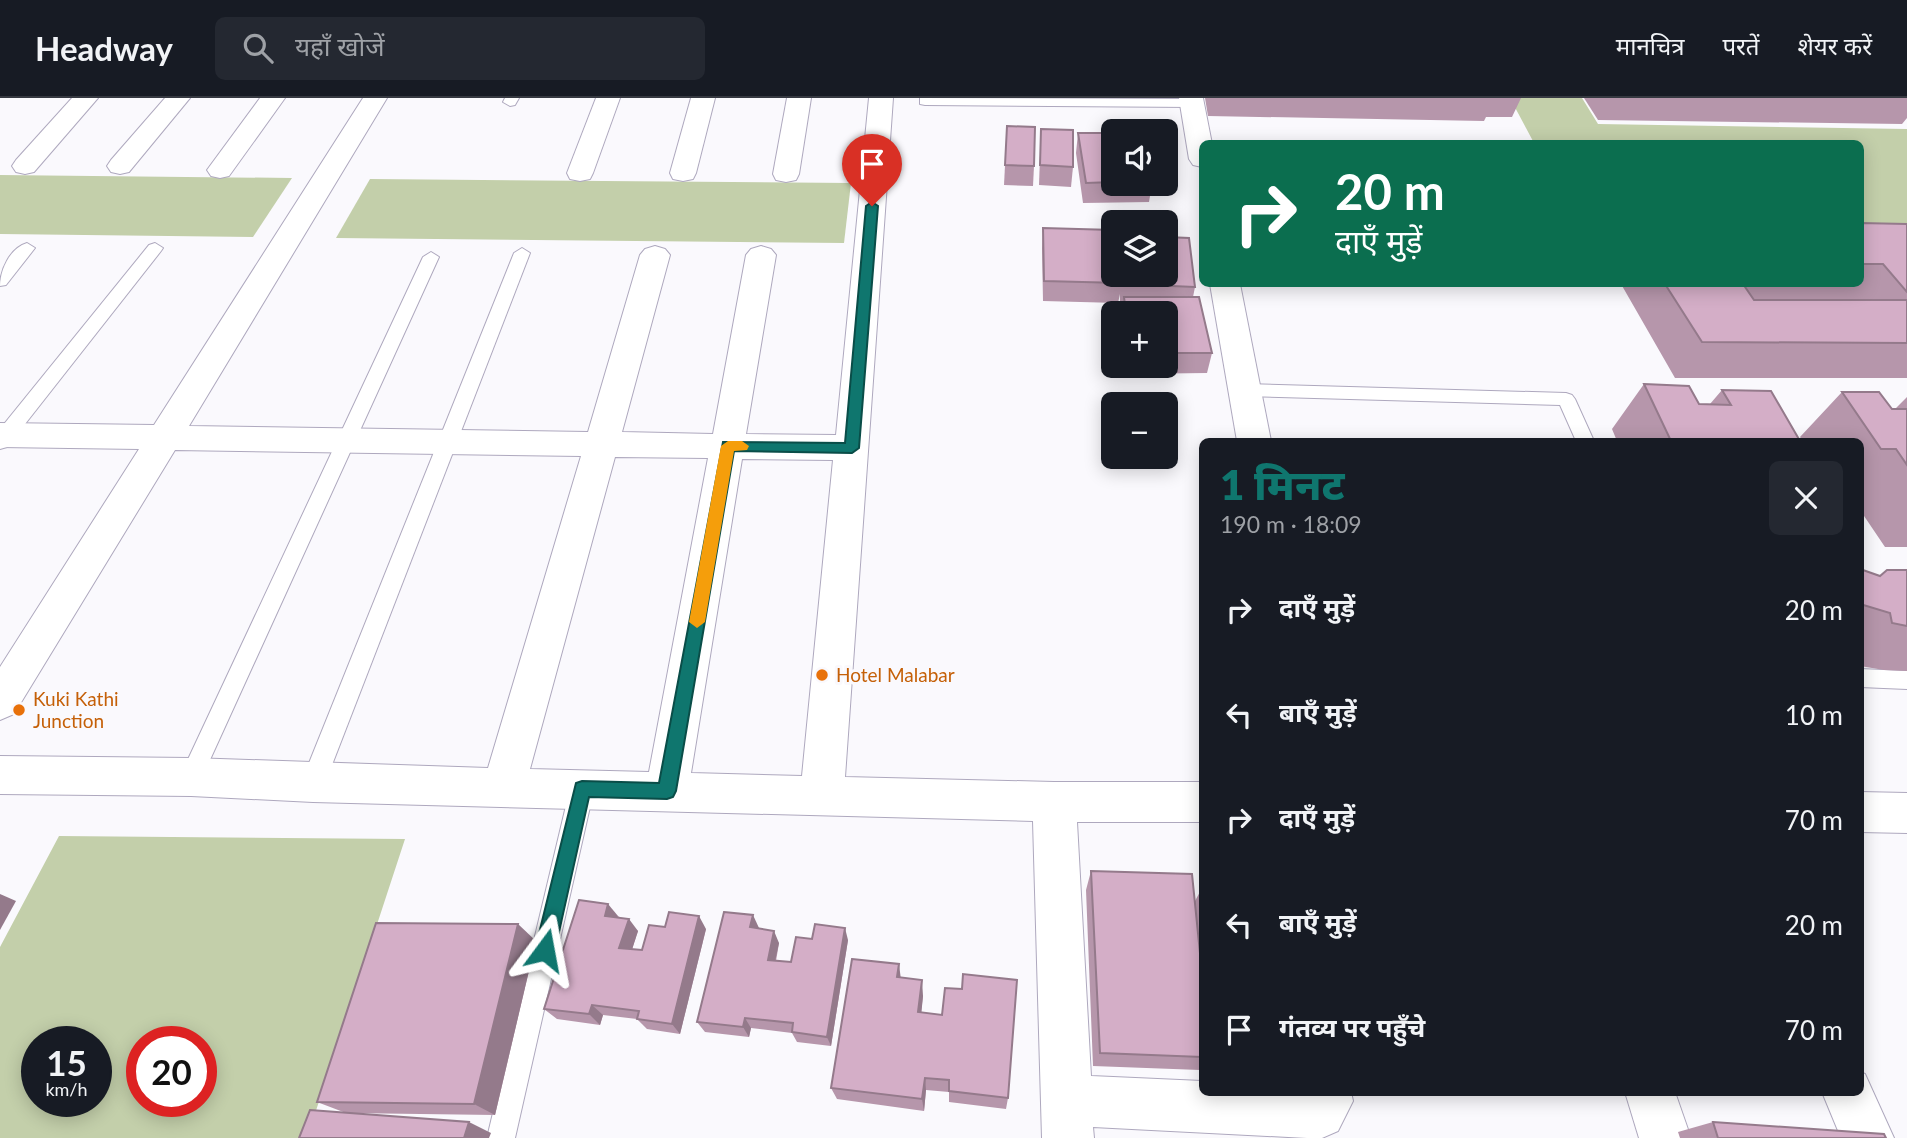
<!DOCTYPE html>
<html lang="hi">
<meta charset="utf-8">
<style>
body{margin:0;font-family:Lato,"Noto Sans Devanagari",sans-serif;background:#242831;color:#f1f3f6;height:100vh;display:flex;flex-direction:column;font-size:26px;white-space:nowrap}
*{box-sizing:border-box;margin:0}
p{font-size:23px;color:#9ea1a6}
.icon{flex:none;width:38px;height:38px;fill:none;stroke:currentColor;stroke-width:2;stroke-linecap:round;stroke-linejoin:round}
.map{position:relative;flex:1;overflow:hidden}
.panel{position:absolute;left:1199px;top:340px;width:665px;height:658px;display:flex;flex-direction:column;background:#171b24;border-radius:10px;box-shadow:0 4px 18px #0003}
.panel>*{flex:none}
.top-card{position:absolute;left:1199px;top:42px;width:665px;height:147px;border-radius:10px;box-shadow:0 4px 18px #0003;background:#0b6e4f;color:#fff;overflow:hidden}
.fabs{position:absolute;left:1101px;top:21px;display:grid;gap:14px}
.fabs a{display:grid;place-items:center;width:77px;height:77px;border-radius:10px;background:#171b24;box-shadow:0 4px 18px #0003;font-size:35px}
.speed{position:absolute;left:21px;top:928px;display:flex;gap:14px;font-size:35px;font-weight:700;text-align:center}
.speed>*{display:grid;place-content:center;width:91px;height:91px;border-radius:50%;background:#171b24;box-shadow:0 4px 18px #0003;line-height:1}
.speed small{font-size:18px;font-weight:400}
.speed .limit{border:10px solid #d22;background:#fff;color:#111}
.pin{position:absolute;display:grid;place-items:center;width:60px;height:60px;color:#fff;margin:-72px -30px;border-radius:50% 50% 50% 0;rotate:-45deg;box-shadow:0 0 7px #0007}
.pin .icon{rotate:45deg}
.me{position:absolute;width:77px;margin:-38px;rotate:13deg;stroke-linejoin:round;filter:drop-shadow(0 0 5px #0008)}
.turn{display:flex;align-items:center;gap:24px;height:147px;padding:0 21px;font-size:32px}
.turn .icon{width:91px;height:91px;stroke-width:2.5}
.turn b{display:block;font-size:49px;line-height:60px}
.round{display:grid;place-items:center;flex:none;width:74px;height:74px;border-radius:10px;background:#242831}
.summary{display:flex;align-items:center;justify-content:space-between;height:119px;padding:0 21px}
h1{font-size:42px;font-weight:800;line-height:52px;color:#0f766e}
ul{padding:0;list-style:none}
li{display:flex;align-items:center;gap:21px;height:105px;padding:0 21px}
li div{flex:1}
li b{display:block;font-size:26px}
li em{font-style:normal}
header{display:flex;align-items:center;gap:42px;box-sizing:border-box;height:98px;padding:0 35px;background:#171b24;border-bottom:2px solid #363941}
header strong{font-size:33px}
nav{display:flex;gap:38px;margin-inline-start:auto;font-size:24px}
.search{width:490px;height:63px;background:#242831;display:flex;align-items:center;gap:18px;box-sizing:border-box;padding:0 24px;border-radius:10px;color:#9ea1a6;font-size:26px}
.map>svg:first-child{display:block}
.green{fill:#c3cfaa;fill-rule:evenodd}
.lines{fill:none;stroke-linecap:round;stroke-linejoin:round}
.service-casing{stroke:#aea8be;stroke-width:2}
.minor-casing{stroke:#aea8be;stroke-width:2}
.service{fill:#fff;fill-rule:evenodd}
.minor{fill:#fff;fill-rule:evenodd}
.wall{fill:#b696ab}
.shaded-wall{fill:#947a8b}
.building{fill:#d4aec7;stroke:#947a8b;stroke-width:2}
.route{fill:#0f766e;stroke:#0a4d48;stroke-width:2}
.slow{fill:#f59e0b}
.food-dot{fill:#e8710a;stroke:#faf9fd;stroke-width:2.5}
.labels{text-anchor:middle;stroke-width:6;stroke-linejoin:round;paint-order:stroke}
.food-label{font-size:19px;fill:#c56008;stroke:#faf9fd;text-anchor:start}
</style>
<header>
<strong>Headway</strong>
<div class="search"><svg class="icon" aria-label="search" viewBox="0 0 24 24"><circle cx="10" cy="10" r="6"/><path d="M15 15l6 6"/></svg>यहाँ खोजें</div>
<nav><a>मानचित्र</a><a>परतें</a><a>शेयर करें</a></nav>
</header>
<div class="map">
<svg width="1907" height="1040" viewBox="0 0 1907 1040">
<rect width="100%" height="100%" fill="#faf9fd"/>
<!-- green -->
<g class="green">
<polygon points="1510,0 1582,0 1598,26 1907,31 1907,152 1860,151 1860,46 1534,45"/>
<polygon points="0,77 292,80 253,139 0,136"/>
<polygon points="370,81 851,85 844,145 336,140"/>
<path d="M59,738l346,3 -98,299h-307v-191zM37,943h59v60h-59zM142,943h59v60h-59z"/>
</g>
<g class="lines">
<defs>
<g id="service">
<polygon points="505,0 519,0 515,7 510,8 503,4"/>
<polygon points="920,0 1192,1 1199,5 1192,9 925,7 920,6"/>
<path d="M27,145l8,5 -29,37 -6,1c0,-16 10,-38 27,-43z"/>
<polygon points="155,145 163,150 161,153 7,349 0,351 0,331 149,147"/>
<polygon points="522,150 530,155 325,685 321,693 313,696 305,693 301,685 514,155"/>
<polygon points="431,154 439,159 199,686 191,690 183,686 179,679 183,672 423,159"/>
<polygon points="1245,286 1566,295 1572,297 1575,301 1594,343 1576,343 1560,307 1245,298 1236,292"/>
<polygon points="1860,571 1907,573 1907,591 1860,589"/>
<polygon points="582,680 590,683 594,691 515,1040 487,1040 570,691 574,683"/>
</g>
<g id="minor">
<polygon points="72,0 98,0 34,74 25,76 16,74 12,68 16,62"/>
<polygon points="165,0 190,0 129,74 120,76 111,74 107,68 111,62"/>
<polygon points="260,0 285,0 229,78 220,80 211,78 207,72"/>
<path d="M363,0h24l-198,328 399,6 52,-177 5,-6 10,-3 10,3 5,6 -48,177 91,2 33,-179 5,-6 10,-3 10,3 5,6 -30,179 90,1 33,-337h24l-48,679 209,5h148v40h-125l14,254 111,5v11h149l2,9 -15,30 -16,7h-15l-214,-11 1,11h-52l-9,-317 -720,-19 -122,-6 -191,-2v-38l191,2 297,10 93,-312 -406,-6 -161,264 -14,6v-53l139,-218 -139,-2v-24l154,2zM615,359l93,1 -59,314 -119,-3zM742,361l91,1 -31,316 -111,-3z"/>
<polygon points="596,0 620,0 593,75 590,81 580,83 570,81 567,75"/>
<polygon points="691,0 715,0 696,75 693,81 683,83 673,81 670,75"/>
<polygon points="787,0 811,0 799,76 796,82 786,84 776,82 773,76"/>
<polygon points="1179,0 1203,0 1212,46 1202,46 1202,69 1193,67 1189,61"/>
<polygon points="1210,186 1240,186 1271,343 1237,343"/>
<polygon points="1860,694 1907,695 1907,735 1860,734"/>
<polygon points="1860,974 1865,976 1894,1040 1841,1040 1822,994 1860,994"/>
<polygon points="1625,994 1675,994 1691,1040 1639,1040"/>
</g>
</defs>
<!-- service casing -->
<use href="#service" class="service-casing"/>
<!-- minor casing -->
<use href="#minor" class="minor-casing"/>
<!-- service -->
<use href="#service" class="service"/>
<!-- minor -->
<use href="#minor" class="minor"/>
</g>
<!-- wall -->
<g class="wall">
<polygon points="1205,0 1521,0 1512,19 1486,19 1484,23 1208,18"/>
<polygon points="1584,0 1907,0 1907,20 1902,26 1598,22"/>
<polygon points="1007,28 1034,68 1033,88 1004,87"/>
<polygon points="1041,31 1073,69 1071,89 1039,87"/>
<polygon points="1078,35 1113,35 1113,86 1152,86 1149,104 1083,105 1076,55"/>
<polygon points="1860,125 1907,126 1907,280 1675,280 1621,186 1860,186"/>
<polygon points="1043,130 1113,177 1166,177 1195,189 1193,199 1212,255 1207,275 1129,276 1128,268 1166,268 1166,215 1121,215 1122,207 1120,207 1120,196 1118,205 1043,203 1042,150"/>
<polygon points="1644,286 1699,306 1710,306 1722,292 1800,343 1617,343 1612,331"/>
<polygon points="1842,294 1892,311 1895,311 1907,299 1907,449 1885,449 1860,412 1860,343 1803,343 1800,339"/>
<polygon points="1860,471 1880,478 1907,472 1907,573 1884,572 1860,568"/>
<polygon points="1091,773 1195,803 1202,790 1202,969 1200,972 1093,968 1086,792"/>
<polygon points="618,818 638,833 632,851 642,852 665,829 706,831 680,936 647,931 637,921 603,917 600,927 557,921 544,911"/>
<polygon points="759,830 758,831 779,845 776,863 791,864 812,841 848,842 831,948 797,944 792,935 751,930 749,939 705,934 697,924"/>
<polygon points="536,843 495,1017 346,1015 491,1035 346,1015 317,1004"/>
<polygon points="901,880 923,898 921,914 1008,1000 1006,1011 949,1004 949,994 926,992 924,1013 837,1001 831,990"/>
<polygon points="1713,1024 1886,1040 1680,1040 1678,1034"/>
</g>
<!-- shaded-wall -->
<g class="shaded-wall">
<polygon points="0,796 16,803 0,832"/>
<polygon points="608,806 618,818 615,830 605,818"/>
<polygon points="753,817 759,830 756,842 750,829"/>
<polygon points="699,818 706,831 680,936 672,926"/>
<polygon points="629,821 638,833 629,861 619,850"/>
<polygon points="518,826 536,843 495,1017 474,1006"/>
<polygon points="845,830 848,842 831,948 827,939"/>
<polygon points="774,833 779,845 773,873 768,862"/>
<polygon points="899,866 901,882 897,879"/>
<polygon points="922,882 923,898 920,929 918,914"/>
<polygon points="592,907 603,917 600,927 589,916"/>
<polygon points="745,920 751,930 749,939 743,929"/>
<polygon points="925,980 926,992 924,1013 922,1001"/>
<polygon points="469,1024 491,1035 489,1040 464,1040"/>
</g>
<!-- building -->
<g class="building">
<polygon points="1007,28 1035,29 1034,68 1005,67"/>
<polygon points="1041,31 1073,32 1073,69 1040,67"/>
<polygon points="1078,35 1113,35 1113,84 1086,85"/>
<polygon points="1860,125 1907,126 1907,194 1883,166 1860,166"/>
<polygon points="1043,130 1113,132 1113,177 1121,177 1121,185 1044,183"/>
<polygon points="1166,139 1189,140 1195,189 1123,186 1123,177 1166,177"/>
<polygon points="1665,186 1743,186 1754,202 1907,202 1907,245 1702,244"/>
<polygon points="1124,199 1199,199 1212,255 1166,255 1166,215 1126,215"/>
<polygon points="1644,286 1689,288 1699,306 1731,307 1722,292 1771,293 1800,343 1671,343"/>
<polygon points="1842,294 1879,294 1892,311 1907,311 1907,367 1896,351 1881,351"/>
<polygon points="1860,471 1880,478 1887,472 1907,472 1907,528 1892,525 1890,515 1860,506"/>
<polygon points="1091,773 1192,776 1202,875 1202,959 1100,955"/>
<polygon points="579,802 608,806 605,818 629,821 619,850 642,852 649,827 665,829 669,814 699,818 672,926 637,921 639,913 592,907 589,916 544,911"/>
<polygon points="724,814 753,817 750,829 774,833 768,862 791,864 796,839 812,841 815,826 845,830 827,939 792,934 793,925 745,920 743,929 697,924"/>
<polygon points="376,825 518,826 474,1006 317,1004"/>
<polygon points="852,861 899,866 897,879 922,882 918,914 942,917 945,890 962,891 963,876 1017,882 1008,1000 949,993 949,982 925,980 922,1001 831,990"/>
<polygon points="310,1012 469,1024 464,1040 299,1040"/>
<polygon points="1713,1024 1884,1036 1886,1040 1718,1040"/>
</g>
<!-- route -->
<polygon class="route" points="872,104 878,108 859,350 852,355 734,353 676,693 673,699 667,701 589,699 555,852 552,859 545,862 538,859 535,852 576,685 582,683 659,685 723,344 845,345 866,108"/>
<!-- slow -->
<polygon class="slow" points="728,343 742,343 749,348 747,352 734,353 705,524 697,530 689,524 721,348"/>
<!-- markers -->
<g class="food-dot">
<circle cx="822" cy="577" r="7"/>
<circle cx="19" cy="612" r="7"/>
</g>
<g class="labels">
<!-- food labels -->
<g class="food-label">
<text x="836" y="584">Hotel Malabar</text>
<text x="33" y="608">Kuki Kathi<tspan x="33" dy="22">Junction</tspan></text>
</g>
</g>
</svg>
<div class="fabs">
<a><svg class="icon" aria-label="sound" viewBox="0 0 24 24"><path d="M4 9h4l5-4v14l-5-4H4zM17 9q2 3 0 6"/></svg></a>
<a><svg class="icon" aria-label="layers" viewBox="0 0 24 24"><path d="M12 4l9 5-9 5-9-5zM3 14l9 5 9-5"/></svg></a>
<a>+</a>
<a>−</a>
</div>
<div class="speed"><div>15<small>km/h</small></div><div class="limit">20</div></div>
<div class="pin" style="left:872px;top:108px;background:#d93025"><svg class="icon" aria-label="arrive" viewBox="0 0 24 24"><path d="M6 21V4h12l-3 4 3 4H6"/></svg></div>
<svg class="me" style="left:545px;top:852px" viewBox="-20 -20 40 40"><path d="M0-17L14 15 0 8-14 15z" fill="#0f766e" stroke="#fff" stroke-width="4"/></svg>
<div class="top-card">
<div class="turn"><svg class="icon" aria-label="right" viewBox="0 0 24 24"><path d="M7 20v-9h11M14 6l5 5-5 5"/></svg><div><b>20 m</b>दाएँ मुड़ें</div></div>
</div>
<section class="panel">
<div class="summary"><div><h1>1 मिनट</h1><p>190 m · 18:09</p></div><a class="round"><svg class="icon" aria-label="close" viewBox="0 0 24 24"><path d="M6 6l12 12M18 6L6 18"/></svg></a></div>
<ul>
<li><svg class="icon" aria-label="right" viewBox="0 0 24 24"><path d="M7 20v-9h11M14 6l5 5-5 5"/></svg><div><b>दाएँ मुड़ें</b></div><em>20 m</em></li>
<li><svg class="icon" aria-label="left" viewBox="0 0 24 24"><path d="M17 20v-9H6M10 6l-5 5 5 5"/></svg><div><b>बाएँ मुड़ें</b></div><em>10 m</em></li>
<li><svg class="icon" aria-label="right" viewBox="0 0 24 24"><path d="M7 20v-9h11M14 6l5 5-5 5"/></svg><div><b>दाएँ मुड़ें</b></div><em>70 m</em></li>
<li><svg class="icon" aria-label="left" viewBox="0 0 24 24"><path d="M17 20v-9H6M10 6l-5 5 5 5"/></svg><div><b>बाएँ मुड़ें</b></div><em>20 m</em></li>
<li><svg class="icon" aria-label="arrive" viewBox="0 0 24 24"><path d="M6 21V4h12l-3 4 3 4H6"/></svg><div><b>गंतव्य पर पहुँचे</b></div><em>70 m</em></li>
</ul>
</section>
</div>
